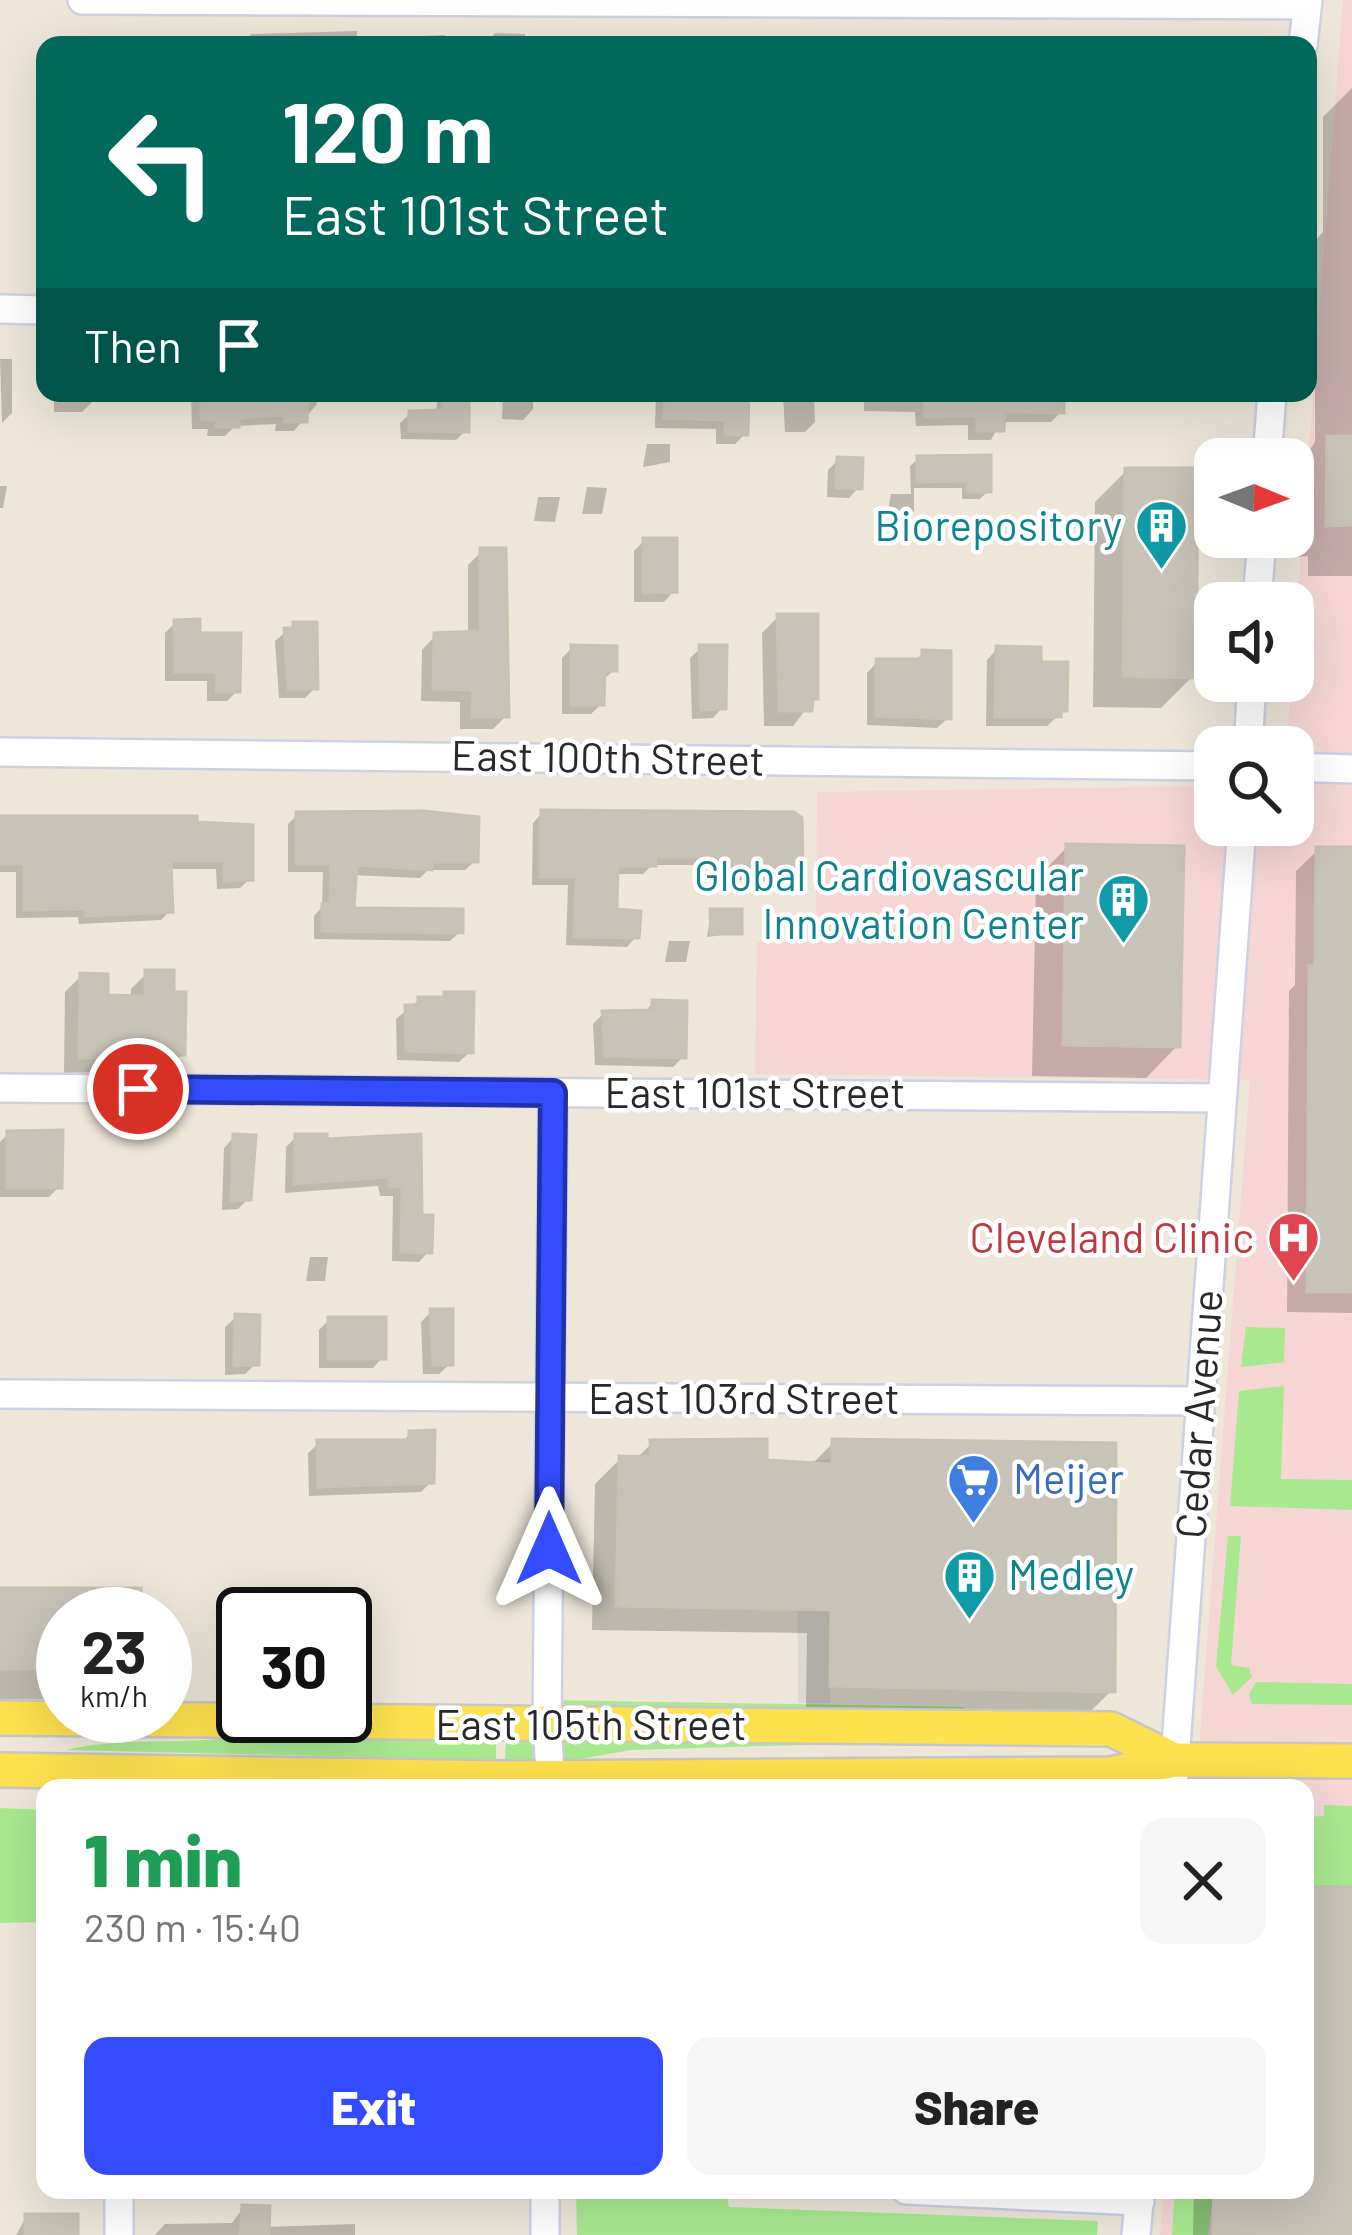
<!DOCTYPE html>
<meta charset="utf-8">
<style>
body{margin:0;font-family:Barlow,sans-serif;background:#f6f6f6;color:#222;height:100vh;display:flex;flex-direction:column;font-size:45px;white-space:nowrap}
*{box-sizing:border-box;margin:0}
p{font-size:39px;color:#767676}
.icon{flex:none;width:66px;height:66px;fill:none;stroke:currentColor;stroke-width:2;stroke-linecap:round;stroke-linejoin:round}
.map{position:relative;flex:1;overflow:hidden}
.panel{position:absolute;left:36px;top:1779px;width:1278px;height:420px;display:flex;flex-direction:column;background:#fff;border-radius:24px;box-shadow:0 12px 48px #0002}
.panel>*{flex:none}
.guide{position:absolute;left:36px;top:36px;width:1281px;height:366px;border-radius:24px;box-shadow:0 12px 48px #0002;background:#00695c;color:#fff;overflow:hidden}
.needle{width:78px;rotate:91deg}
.buttons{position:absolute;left:1194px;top:438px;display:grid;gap:24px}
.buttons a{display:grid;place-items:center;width:120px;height:120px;border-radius:24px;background:#fff;box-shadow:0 12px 48px #0002;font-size:60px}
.speed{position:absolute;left:36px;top:1587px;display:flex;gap:24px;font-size:60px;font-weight:700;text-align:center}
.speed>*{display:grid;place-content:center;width:156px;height:156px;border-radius:50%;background:#fff;box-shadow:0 12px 48px #0002;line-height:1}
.speed small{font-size:30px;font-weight:400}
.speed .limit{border:6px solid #111;border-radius:18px;background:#fff;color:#111}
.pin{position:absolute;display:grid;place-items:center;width:102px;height:102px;color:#fff;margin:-51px;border:6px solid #fff;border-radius:50%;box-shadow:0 3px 12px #0007}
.me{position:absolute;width:132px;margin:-66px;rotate:0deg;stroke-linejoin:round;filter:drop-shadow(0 0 9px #0008)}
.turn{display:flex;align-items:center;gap:42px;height:252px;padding:0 48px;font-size:54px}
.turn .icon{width:156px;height:156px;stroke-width:2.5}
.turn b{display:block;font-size:84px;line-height:102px}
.then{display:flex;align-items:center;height:114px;padding:0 48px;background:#0003;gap:24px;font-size:45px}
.round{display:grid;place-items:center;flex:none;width:126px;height:126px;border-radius:24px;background:#f6f6f6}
.head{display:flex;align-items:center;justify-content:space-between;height:204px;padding:0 48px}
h1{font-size:72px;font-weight:800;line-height:90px;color:#1e9e55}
.button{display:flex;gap:24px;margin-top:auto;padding:24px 48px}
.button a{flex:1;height:138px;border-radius:24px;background:#344cff;color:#fff;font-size:48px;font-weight:800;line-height:138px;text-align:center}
.button a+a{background:#f6f6f6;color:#222}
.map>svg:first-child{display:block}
.medical{fill:#f5d6d5}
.green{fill:#a8e990}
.plaza{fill:#ddd9d1}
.shadow{fill:#0003}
.building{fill:#c8c3b9;stroke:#c8c2b3;stroke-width:3}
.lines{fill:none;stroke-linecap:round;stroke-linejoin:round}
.minor-casing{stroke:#ced1e4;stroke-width:32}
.major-casing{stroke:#c7c7c7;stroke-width:38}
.minor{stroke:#fff;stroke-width:27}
.major{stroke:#fee14e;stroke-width:33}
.route-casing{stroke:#2231a6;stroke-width:30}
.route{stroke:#344cff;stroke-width:21}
.labels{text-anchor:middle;stroke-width:9;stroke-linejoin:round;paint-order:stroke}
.culture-label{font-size:42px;fill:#0d838f;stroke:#fff;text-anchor:end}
.street-label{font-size:42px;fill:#292929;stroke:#fff}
.health-label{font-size:42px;fill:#be3a42;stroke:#fff;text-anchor:end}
.shop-label{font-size:42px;fill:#366cbe;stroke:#fff;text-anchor:start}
</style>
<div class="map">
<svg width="1352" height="2235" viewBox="0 0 1352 2235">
<rect width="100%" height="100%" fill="#ede6d9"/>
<!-- medical -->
<polygon class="medical" points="1343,0 1352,0 1352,2235 1160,2235 1164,2190 1305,2190 1305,1788 1196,1788 1250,1080 755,1074 757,942 816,942 817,792 1215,786 1215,825 1293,825 1293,747 1287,747 1287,738"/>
<!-- green -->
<g class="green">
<polygon points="1246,1327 1285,1328 1284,1362 1241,1367"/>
<polygon points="1284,1386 1281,1479 1352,1480 1352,1510 1230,1506 1239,1391"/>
<polygon points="1228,1536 1241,1536 1231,1665 1249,1668 1252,1677 1233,1695 1216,1666"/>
<polygon points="1256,1682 1352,1684 1352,1705 1252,1704 1249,1694"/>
<polygon points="548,1700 965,1707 962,1714 551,1710"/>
<path d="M252,1735l244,3v22l-430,-10c57,-14 124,-4 186,-15z"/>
<polygon points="506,1738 869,1742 871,1743 631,1750 569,1761 505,1760"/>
<polygon points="1324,1805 1352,1806 1352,1887 1305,1886 1305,1817 1324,1816"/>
<polygon points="0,1808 45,1810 45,1922 0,1923"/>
<polygon points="1175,2190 1214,2190 1208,2235 1172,2235"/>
<polygon points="576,2191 727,2196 729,2207 1098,2221 1097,2235 577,2235"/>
</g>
<!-- plaza -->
<polygon class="plaza" points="832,1459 830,1703 798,1703 797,1462"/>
<!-- shadow -->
<g class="shadow">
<polygon points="357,31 357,39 445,35 445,45 241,45 251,34"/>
<polygon points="495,33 525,34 525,45 484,45"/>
<polygon points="1352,88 1352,576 1308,576 1308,556 1296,557 1296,471 1315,442 1315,241 1323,232 1323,117"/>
<polygon points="0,359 12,359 12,413 2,423"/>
<polygon points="54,393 92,393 92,402 82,412 54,412"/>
<polygon points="191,393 317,393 317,404 294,431 275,431 276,424 235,426 225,436 207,436 208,429 192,429"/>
<polygon points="438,393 469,393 466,430 456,440 401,439 400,423 410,414 436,413"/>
<polygon points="503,393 533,393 533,409 523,420 502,419"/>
<polygon points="656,393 746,393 745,434 735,444 716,444 716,429 655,428"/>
<polygon points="783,393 814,393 815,422 805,432 785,432"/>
<polygon points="864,393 1061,393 1061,412 1051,422 1001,422 991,440 968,440 968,425 916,426 915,412 864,411"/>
<polygon points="647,444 670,444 670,462 643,467"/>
<polygon points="988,458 988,491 980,499 962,499 962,488 914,488 914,512 887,516 891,494 911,494 910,466 918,459"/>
<polygon points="838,460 859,487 849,498 827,497 828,470"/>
<polygon points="1126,471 1193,676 1161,708 1093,707 1095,502"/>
<polygon points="0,486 7,486 3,508 0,508"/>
<polygon points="587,487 607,488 602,514 582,514"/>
<polygon points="538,497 560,497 555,522 534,521"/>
<polygon points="644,541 674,591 664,602 634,602 634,551"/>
<polygon points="482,551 506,716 493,729 460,729 460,702 421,701 422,650 435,636 468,635 468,565"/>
<polygon points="778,617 815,698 793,726 764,726 762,633"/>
<polygon points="175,623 197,636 237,691 227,701 207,701 207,681 165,681 165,633"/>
<polygon points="294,625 315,688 305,698 279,698 275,641"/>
<polygon points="572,648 614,670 603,680 601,704 591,714 562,714 562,658"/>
<polygon points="701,648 723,707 713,718 692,719 690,658"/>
<polygon points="997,649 1038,665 1064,710 1047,726 986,726 987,660"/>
<polygon points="923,653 948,718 937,728 867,725 867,673 877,662 914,662"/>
<polygon points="542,813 798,872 789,882 716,879 716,865 652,865 643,874 614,874 614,912 636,937 627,947 566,945 568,885 532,885 533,823"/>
<polygon points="297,815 475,861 465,870 428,870 420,878 351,875 351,911 460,932 450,941 314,939 314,916 322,907 323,872 288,872 288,824"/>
<polygon points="0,819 194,819 250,879 240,888 217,889 216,869 168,869 170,911 161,920 79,924 78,917 16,918 16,872 0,872"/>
<polygon points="1067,847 1177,1046 1146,1078 1032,1076 1036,879"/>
<polygon points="1318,850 1352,850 1352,1313 1287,1312 1289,991 1295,985 1296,871"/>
<polygon points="711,912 739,933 707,937"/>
<polygon points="669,941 690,941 686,962 665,962"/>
<polygon points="147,973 182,1054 166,1070 64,1073 65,992 81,976 105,998 131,999 131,989"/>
<polygon points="445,995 470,1052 459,1062 397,1060 396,1019 419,1000 440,1000"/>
<polygon points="653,1003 683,1057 673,1067 595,1065 593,1024 603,1014 643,1013"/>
<polygon points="8,1134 59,1187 49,1197 0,1197 0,1142"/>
<polygon points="234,1137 248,1199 238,1209 222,1210 224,1148"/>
<polygon points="296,1137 324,1142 418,1137 419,1218 429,1251 419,1262 392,1261 393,1196 380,1196 378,1186 285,1193 286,1147"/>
<polygon points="310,1257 328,1257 325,1281 306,1281"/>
<polygon points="431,1312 450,1364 439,1374 423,1374 421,1322"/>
<polygon points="236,1317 256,1364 245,1374 225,1375 225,1327"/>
<polygon points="329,1320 383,1357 373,1368 319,1368 319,1330"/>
<polygon points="410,1434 431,1482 421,1492 309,1496 308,1453 319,1443 401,1443"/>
<polygon points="834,1442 1112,1690 1087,1715 806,1709 807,1633 592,1630 595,1484 620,1459 635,1460 652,1443 810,1466"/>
<polygon points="0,1591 139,1614 63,1614 63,1699 0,1699"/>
<polygon points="1305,1889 1352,1890 1352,2235 1193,2235 1194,2190 1305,2190"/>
<polygon points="243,2208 266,2227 355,2224 355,2235 155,2235 165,2224 232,2223"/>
<polygon points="26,2217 75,2235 16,2235"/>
</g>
<!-- building -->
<g class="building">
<polygon points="201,393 308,393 307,422 284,422 285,415 239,418 239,427 216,427 217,420 201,420"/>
<polygon points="443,393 469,393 469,432 409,431 409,411 443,410"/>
<polygon points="665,393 749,393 748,435 725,435 725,420 664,418"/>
<polygon points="924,393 1064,393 1064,413 1005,412 1004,431 977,431 977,416 925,417"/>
<polygon points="1327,436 1352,436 1352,525 1326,526"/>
<polygon points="991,455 991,492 968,492 968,481 917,482 917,456"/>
<polygon points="837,457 863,458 862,489 836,488"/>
<polygon points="1125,468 1198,468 1196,678 1123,676"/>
<polygon points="643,538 677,538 677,592 643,593"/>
<polygon points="480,548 506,548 509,717 472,717 473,690 433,689 434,633 480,631"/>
<polygon points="777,614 818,614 818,699 813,699 812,711 779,711"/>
<polygon points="200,619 200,633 241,633 240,692 216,692 217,672 175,672 174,620"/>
<polygon points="293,622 317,622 318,689 288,689 284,628 293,628"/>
<polygon points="571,645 617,646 617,671 605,671 604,705 571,705"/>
<polygon points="699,645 727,645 726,709 701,710"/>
<polygon points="996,646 1041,647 1041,662 1068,662 1067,711 1061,711 1061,717 995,717"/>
<polygon points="922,650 951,651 951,719 876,716 876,659 922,659"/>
<polygon points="541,810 794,812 802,818 803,868 801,874 771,875 771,869 724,870 725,857 656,857 656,866 618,866 617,909 641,911 639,938 574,937 576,877 540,877"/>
<polygon points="424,811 479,817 478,862 432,862 432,870 357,865 354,908 463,909 463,933 322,931 322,904 330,903 331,864 296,864 296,812"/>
<polygon points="0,816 197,816 197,822 253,825 253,880 224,881 224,861 171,861 173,912 86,916 86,909 24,910 24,864 0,864"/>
<polygon points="1066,844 1184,846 1180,1047 1063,1045"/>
<polygon points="1316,847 1352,847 1352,1292 1307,1292 1309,966 1315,966"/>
<polygon points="710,909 742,909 742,934 711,934"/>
<polygon points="145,970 174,970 174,992 186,992 185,1055 79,1058 80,973 108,974 108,995 145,996"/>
<polygon points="444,992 474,992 473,1053 406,1051 405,1005 418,1005 418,997 444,997"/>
<polygon points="652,1000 687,1001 686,1058 605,1056 602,1011 652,1010"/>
<polygon points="63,1130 62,1188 7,1188 7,1131"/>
<polygon points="233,1134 256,1135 251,1200 231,1201"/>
<polygon points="295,1134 327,1134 327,1139 421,1134 422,1215 433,1215 432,1253 401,1252 402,1187 390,1187 388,1177 294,1184"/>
<polygon points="430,1309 453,1309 453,1365 433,1365"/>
<polygon points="235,1314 260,1315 259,1365 234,1366"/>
<rect x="328" y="1317" width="58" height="42"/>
<polygon points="435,1430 434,1483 318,1487 317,1440 409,1440 409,1431"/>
<polygon points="767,1439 767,1460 832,1464 832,1439 1116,1443 1115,1692 830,1686 831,1610 616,1606 619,1456 651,1457 650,1440"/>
<polygon points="0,1588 141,1588 142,1614 63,1614 63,1669 0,1669"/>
<polygon points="1305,1886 1352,1887 1352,2235 1213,2235 1214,2190 1305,2190"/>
<polygon points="242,2205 270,2206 269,2235 240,2235"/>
<rect x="25" y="2214" width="53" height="21"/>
</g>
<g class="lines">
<defs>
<g id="minor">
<polyline points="82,0 1307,5"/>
<polyline points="1303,45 1308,0"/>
<polyline points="0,309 45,310"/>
<polyline points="1267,459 1272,393"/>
<polyline points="1257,603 1262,537"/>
<polyline points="1248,747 1252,681"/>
<polyline points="0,752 1215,766"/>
<polyline points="1293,767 1352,769"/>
<polyline points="0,1088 1221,1098"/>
<polyline points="0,1394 1200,1401"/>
<polyline points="551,1788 547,1725 553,1093"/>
<polyline points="1173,1788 1242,825"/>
<polyline points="906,2190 1140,2201"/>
<polyline points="119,2235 119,2190"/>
<polyline points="545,2235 545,2190"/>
<polyline points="1136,2235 1140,2190"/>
</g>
<g id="major">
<polyline points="0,1718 1111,1729 1174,1760"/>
<polyline points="0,1770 500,1778 1110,1774 1174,1760 1352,1761"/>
</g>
</defs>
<!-- minor casing -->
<use href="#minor" class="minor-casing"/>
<!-- major casing -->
<use href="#major" class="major-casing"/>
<!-- minor -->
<use href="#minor" class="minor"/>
<!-- major -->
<use href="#major" class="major"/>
</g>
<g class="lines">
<defs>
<polyline id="route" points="138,1089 553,1093 549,1549"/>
</defs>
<!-- route casing -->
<use href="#route" class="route-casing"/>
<!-- route -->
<use href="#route" class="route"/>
</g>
<!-- icons -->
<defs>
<symbol id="building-pin" viewBox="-11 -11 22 30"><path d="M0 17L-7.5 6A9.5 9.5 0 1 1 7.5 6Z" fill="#0f9aa8" stroke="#fff"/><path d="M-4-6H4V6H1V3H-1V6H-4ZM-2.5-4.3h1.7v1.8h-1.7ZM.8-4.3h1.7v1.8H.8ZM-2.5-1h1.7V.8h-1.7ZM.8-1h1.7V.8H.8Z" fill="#fff"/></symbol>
<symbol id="hospital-pin" viewBox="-11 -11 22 30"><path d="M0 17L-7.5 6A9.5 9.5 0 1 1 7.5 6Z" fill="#e0444e" stroke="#fff"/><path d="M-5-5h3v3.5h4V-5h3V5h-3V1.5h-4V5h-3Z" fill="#fff"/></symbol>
<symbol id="supermarket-pin" viewBox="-11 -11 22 30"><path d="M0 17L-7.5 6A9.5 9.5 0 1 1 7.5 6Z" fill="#3f7fe0" stroke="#fff"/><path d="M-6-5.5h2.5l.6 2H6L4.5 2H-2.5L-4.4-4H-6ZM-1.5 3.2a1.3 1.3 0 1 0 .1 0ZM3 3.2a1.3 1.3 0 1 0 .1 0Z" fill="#fff"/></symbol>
</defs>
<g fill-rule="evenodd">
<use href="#building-pin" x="1132" y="496" width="59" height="81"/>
<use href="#building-pin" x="1094" y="870" width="59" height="81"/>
<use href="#hospital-pin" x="1264" y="1208" width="59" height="81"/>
<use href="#supermarket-pin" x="944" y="1450" width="59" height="81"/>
<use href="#building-pin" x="940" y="1546" width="59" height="81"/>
</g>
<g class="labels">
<!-- culture labels -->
<g class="culture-label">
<text x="1122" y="541">Biorepository</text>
<text x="1084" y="891">Global Cardiovascular<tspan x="1084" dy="48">Innovation Center</tspan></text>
<text x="1008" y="1590" text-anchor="start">Medley</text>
</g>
<!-- street labels -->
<g class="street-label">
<text transform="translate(608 758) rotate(1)" y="15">East 100th Street</text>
<text x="755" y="1108">East 101st Street</text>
<text x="744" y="1414">East 103rd Street</text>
<text transform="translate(1199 1414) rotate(-86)" y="15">Cedar Avenue</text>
<text x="591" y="1740">East 105th Street</text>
</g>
<!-- health labels -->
<g class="health-label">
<text x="1254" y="1253">Cleveland Clinic</text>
</g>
<!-- shop labels -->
<g class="shop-label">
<text x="1013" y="1494">Meijer</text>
</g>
</g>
</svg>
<div class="buttons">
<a><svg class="needle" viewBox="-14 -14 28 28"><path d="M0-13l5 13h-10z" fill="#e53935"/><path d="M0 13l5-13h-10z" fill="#767676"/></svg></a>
<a><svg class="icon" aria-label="sound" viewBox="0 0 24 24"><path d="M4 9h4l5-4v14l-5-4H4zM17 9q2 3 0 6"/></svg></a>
<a><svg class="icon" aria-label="search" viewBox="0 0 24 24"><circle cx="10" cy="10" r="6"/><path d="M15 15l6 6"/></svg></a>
</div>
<div class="speed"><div>23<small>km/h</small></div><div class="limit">30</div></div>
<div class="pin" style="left:138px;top:1089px;background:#d93025"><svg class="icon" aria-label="arrive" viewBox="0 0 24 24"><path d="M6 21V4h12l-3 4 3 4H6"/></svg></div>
<svg class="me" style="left:549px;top:1549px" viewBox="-20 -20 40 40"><path d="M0-17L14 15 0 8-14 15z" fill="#344cff" stroke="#fff" stroke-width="4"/></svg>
<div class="guide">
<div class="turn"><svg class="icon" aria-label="left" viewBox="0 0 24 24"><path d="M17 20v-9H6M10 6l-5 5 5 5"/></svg><div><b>120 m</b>East 101st Street</div></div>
<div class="then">Then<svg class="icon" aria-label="arrive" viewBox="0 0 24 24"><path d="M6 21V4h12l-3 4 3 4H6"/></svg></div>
</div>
<section class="panel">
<div class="head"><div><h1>1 min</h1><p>230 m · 15:40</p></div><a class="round"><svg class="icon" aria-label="close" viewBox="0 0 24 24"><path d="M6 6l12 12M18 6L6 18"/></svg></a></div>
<div class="button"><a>Exit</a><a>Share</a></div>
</section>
</div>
